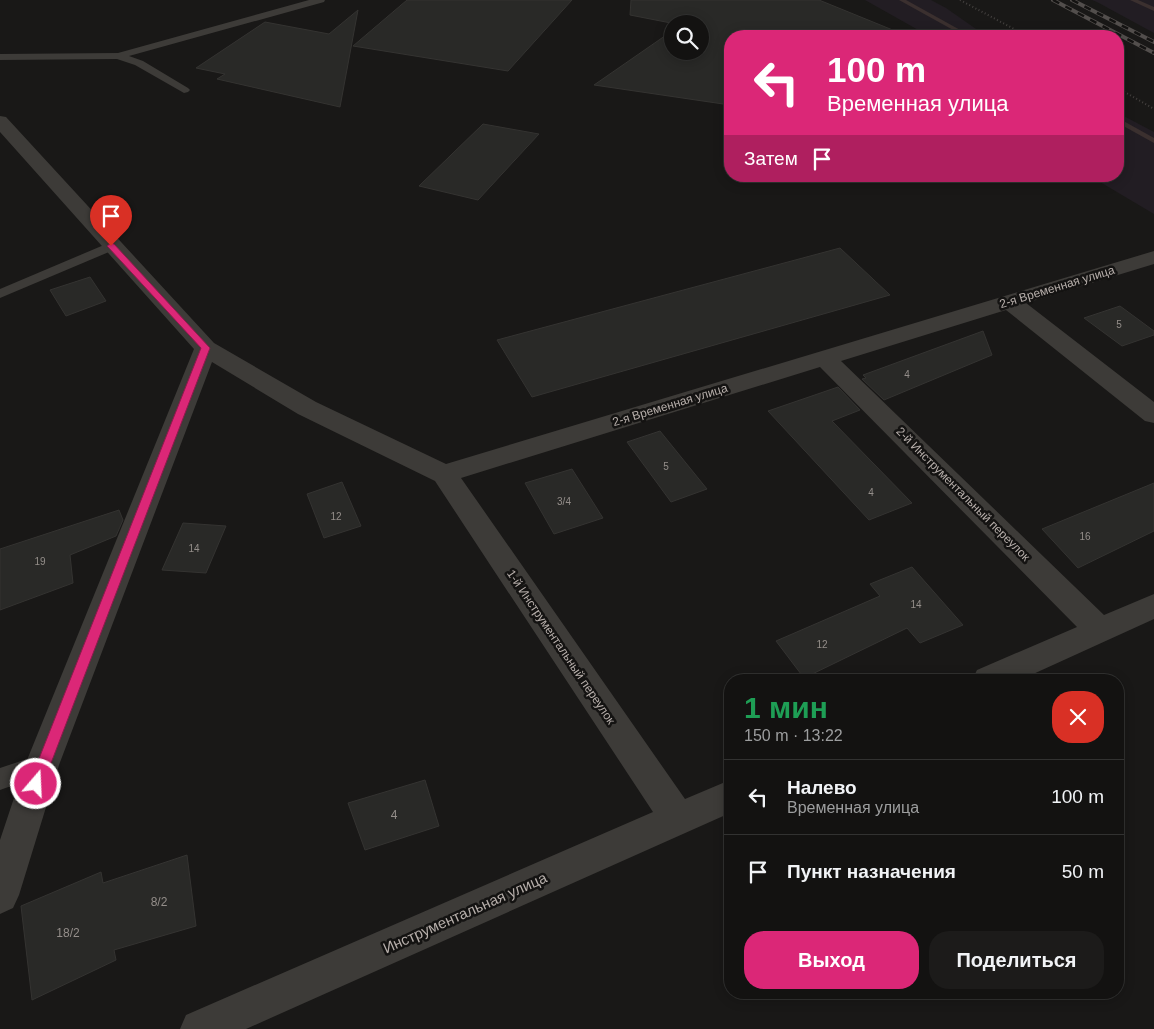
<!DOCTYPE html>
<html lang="ru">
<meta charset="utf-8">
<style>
body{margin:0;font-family:Helvetica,sans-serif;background:#1c1b1a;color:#f1f3f6;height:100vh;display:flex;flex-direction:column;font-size:19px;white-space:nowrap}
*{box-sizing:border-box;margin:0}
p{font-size:16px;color:#9d9e9f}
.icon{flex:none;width:28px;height:28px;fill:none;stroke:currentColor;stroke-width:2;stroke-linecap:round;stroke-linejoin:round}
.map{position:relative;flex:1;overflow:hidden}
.details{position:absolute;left:724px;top:674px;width:400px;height:325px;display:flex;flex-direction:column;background:#131211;border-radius:20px;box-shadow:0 2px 12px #0003,0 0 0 1px #323231}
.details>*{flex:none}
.hud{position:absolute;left:724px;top:30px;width:400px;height:152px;border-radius:20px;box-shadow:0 2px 12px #0003,0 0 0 1px #323231;background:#db2777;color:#fff;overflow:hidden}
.tools{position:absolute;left:664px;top:15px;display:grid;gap:10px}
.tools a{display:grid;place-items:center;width:45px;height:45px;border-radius:50%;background:#131211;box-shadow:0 2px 12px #0003,0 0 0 1px #323231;font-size:25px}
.pin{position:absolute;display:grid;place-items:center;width:42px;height:42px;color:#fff;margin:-51px -21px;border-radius:50% 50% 50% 0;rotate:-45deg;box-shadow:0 0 5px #0007}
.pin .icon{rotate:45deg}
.me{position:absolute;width:55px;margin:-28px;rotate:19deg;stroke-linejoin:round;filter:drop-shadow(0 0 4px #0008)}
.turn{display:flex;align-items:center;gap:18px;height:105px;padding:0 20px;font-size:22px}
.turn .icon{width:65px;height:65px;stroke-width:2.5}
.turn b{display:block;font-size:35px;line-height:42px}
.then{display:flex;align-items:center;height:48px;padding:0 20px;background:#0003;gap:10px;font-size:19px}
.round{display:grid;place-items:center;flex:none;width:52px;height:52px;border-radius:20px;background:#1c1b1a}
.summary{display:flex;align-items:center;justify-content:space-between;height:85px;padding:0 20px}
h1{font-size:30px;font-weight:800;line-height:38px;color:#1e9e55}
.action{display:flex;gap:10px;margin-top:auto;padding:10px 20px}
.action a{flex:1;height:58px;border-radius:20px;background:#db2777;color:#fff;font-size:20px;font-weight:800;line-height:58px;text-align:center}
.action a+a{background:#1c1b1a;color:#f1f3f6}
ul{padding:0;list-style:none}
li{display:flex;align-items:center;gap:15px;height:75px;padding:0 20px;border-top:1px solid #323231}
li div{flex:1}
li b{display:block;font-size:19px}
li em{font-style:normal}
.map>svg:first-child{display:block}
.green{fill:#221d23}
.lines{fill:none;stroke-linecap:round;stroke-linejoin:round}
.stream{fill:#3b302f;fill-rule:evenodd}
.building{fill:#292927;stroke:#343331}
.path{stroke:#44413f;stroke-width:2;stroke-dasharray:1 2.5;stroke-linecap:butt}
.service{fill:#3d3b38;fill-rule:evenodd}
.minor{fill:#3d3b38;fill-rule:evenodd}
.rail-casing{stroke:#524e4c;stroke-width:4}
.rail{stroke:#141312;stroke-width:2.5;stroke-dasharray:7;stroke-linecap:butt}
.route{fill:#db2777;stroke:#8e194d}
.labels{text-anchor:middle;stroke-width:5;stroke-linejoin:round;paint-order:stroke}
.number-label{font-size:10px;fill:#948e8a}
.street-label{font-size:12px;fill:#b7afab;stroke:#141312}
.near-number-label{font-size:12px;fill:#948e8a}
.near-street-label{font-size:15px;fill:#b7afab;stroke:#141312}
</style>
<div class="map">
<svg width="1154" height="1029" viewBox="0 0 1154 1029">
<rect width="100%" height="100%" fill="#191817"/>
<!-- green -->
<g class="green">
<polygon points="865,0 931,0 946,8 986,36 929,36"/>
<polygon points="1092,0 1154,0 1154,33 1097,2"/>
<polygon points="1118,113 1154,132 1154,214 1090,176 1118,176"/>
</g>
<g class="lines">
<!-- stream -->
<g class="stream">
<polygon points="899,0 906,0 971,36 964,36"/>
<polygon points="1130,0 1138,0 1154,7 1154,11"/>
<polygon points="1118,118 1154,138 1154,143 1118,123"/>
</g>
</g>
<!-- building -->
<g class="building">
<polygon points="407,0 572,0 508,71 353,46"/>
<polygon points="631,0 819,0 905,35 905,36 730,36 730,105 594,85 672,31 672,51 700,51 700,24 676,24 630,15"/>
<polygon points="358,10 340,107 217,79 225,74 196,68 265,22 329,34"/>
<polygon points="483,124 539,134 478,200 419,186"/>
<polygon points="840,248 890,295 532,397 497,340"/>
<polygon points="90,277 106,301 66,316 50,290"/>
<polygon points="1120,306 1154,331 1154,335 1122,346 1084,318"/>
<polygon points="983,331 992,355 884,400 862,379 866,378 863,375"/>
<polygon points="838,387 860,410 832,421 912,503 869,520 768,411"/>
<polygon points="660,431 707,489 671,502 627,442"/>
<polygon points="572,469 603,518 554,534 525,483"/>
<polygon points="342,482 361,526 324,538 307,494"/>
<polygon points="1154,483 1154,531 1078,568 1042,529"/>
<polygon points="119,510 123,520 116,536 70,555 73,583 0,610 0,549"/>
<polygon points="183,523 226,526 206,573 162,570"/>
<polygon points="912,567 963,625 920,643 907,628 804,678 776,641 880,596 870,584"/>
<polygon points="425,780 439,826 365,850 348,803"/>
<polygon points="187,855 196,926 114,950 116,960 32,1000 21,906 101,872 103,883"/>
</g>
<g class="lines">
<!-- path -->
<g class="path">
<polyline points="960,0 1027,36"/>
<polyline points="1118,88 1154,109"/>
</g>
<!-- service -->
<g class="service">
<polygon points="309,0 325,0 324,2 129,56 143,61 188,88 190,90 188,92 184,93 135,65 117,59 0,60 0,54 118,53"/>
<polygon points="111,242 116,243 118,246 116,249 0,298 0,289"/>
<polygon points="42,754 50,758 54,765 50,772 0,790 0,768"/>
</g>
<!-- minor -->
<polygon class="minor" points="0,116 6,117 214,343 316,402 446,464 1154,251 1154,264 1026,303 1154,402 1154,423 1145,421 1006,310 841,361 1104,615 1154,594 1154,619 1020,680 972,680 977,670 1077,627 820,367 461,478 685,799 730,780 730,813 246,1029 180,1029 186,1015 653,812 435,481 298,414 212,362 59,765 19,895 13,908 0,914 0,840 25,765 194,349 0,132"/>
<defs>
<g id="rail">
<polyline points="1053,0 1154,53"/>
<polyline points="1072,0 1154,42"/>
</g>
</defs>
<!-- rail casing -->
<use href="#rail" class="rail-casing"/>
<!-- rail -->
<use href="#rail" class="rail"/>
</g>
<!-- route -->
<polygon class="route" points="111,243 114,244 210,348 43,784 41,788 36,790 31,788 29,784 201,348 108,247 107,246"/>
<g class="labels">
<!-- number labels -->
<g class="number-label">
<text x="1119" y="328">5</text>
<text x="907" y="378">4</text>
<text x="666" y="470">5</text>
<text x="871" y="496">4</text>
<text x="564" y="505">3/4</text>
<text x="336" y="520">12</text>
<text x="1085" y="540">16</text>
<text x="194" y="552">14</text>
<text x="40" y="565">19</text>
<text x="916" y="608">14</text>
<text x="822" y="648">12</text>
</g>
<!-- street labels -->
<g class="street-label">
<text transform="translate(1057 287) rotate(-17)" y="4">2-я Временная улица</text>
<text transform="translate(670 405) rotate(-17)" y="4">2-я Временная улица</text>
<text transform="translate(963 494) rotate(45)" y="4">2-й Инструментальный переулок</text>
<text transform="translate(561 647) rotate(56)" y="4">1-й Инструментальный переулок</text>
</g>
<!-- near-number labels -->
<g class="near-number-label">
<text x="394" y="819">4</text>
<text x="159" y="906">8/2</text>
<text x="68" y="937">18/2</text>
</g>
<!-- near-street labels -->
<g class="near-street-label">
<text transform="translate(465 913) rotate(-24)" y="5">Инструментальная улица</text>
</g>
</g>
</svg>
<div class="tools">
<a><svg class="icon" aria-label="search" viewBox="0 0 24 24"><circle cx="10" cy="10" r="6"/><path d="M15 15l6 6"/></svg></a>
</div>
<div class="pin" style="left:111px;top:246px;background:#d93025"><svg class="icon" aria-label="arrive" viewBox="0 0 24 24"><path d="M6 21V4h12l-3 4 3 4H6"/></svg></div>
<svg class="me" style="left:36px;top:784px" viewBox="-20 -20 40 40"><circle r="17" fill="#db2777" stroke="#fff" stroke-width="3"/><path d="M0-11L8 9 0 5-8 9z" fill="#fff"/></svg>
<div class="hud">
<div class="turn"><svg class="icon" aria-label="left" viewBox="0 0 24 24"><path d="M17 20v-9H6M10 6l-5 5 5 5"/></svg><div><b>100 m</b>Временная улица</div></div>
<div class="then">Затем<svg class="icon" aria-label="arrive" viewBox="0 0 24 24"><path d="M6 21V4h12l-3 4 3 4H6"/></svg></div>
</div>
<section class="details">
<div class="summary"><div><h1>1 мин</h1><p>150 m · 13:22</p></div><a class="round" style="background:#d93025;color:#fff"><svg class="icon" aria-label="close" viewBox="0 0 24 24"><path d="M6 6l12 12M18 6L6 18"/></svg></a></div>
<ul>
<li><svg class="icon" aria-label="left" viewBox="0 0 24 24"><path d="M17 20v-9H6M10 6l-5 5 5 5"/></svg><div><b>Налево</b><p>Временная улица</p></div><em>100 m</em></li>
<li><svg class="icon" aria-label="arrive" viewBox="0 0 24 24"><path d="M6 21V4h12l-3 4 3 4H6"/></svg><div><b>Пункт назначения</b></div><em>50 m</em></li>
</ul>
<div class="action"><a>Выход</a><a>Поделиться</a></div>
</section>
</div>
